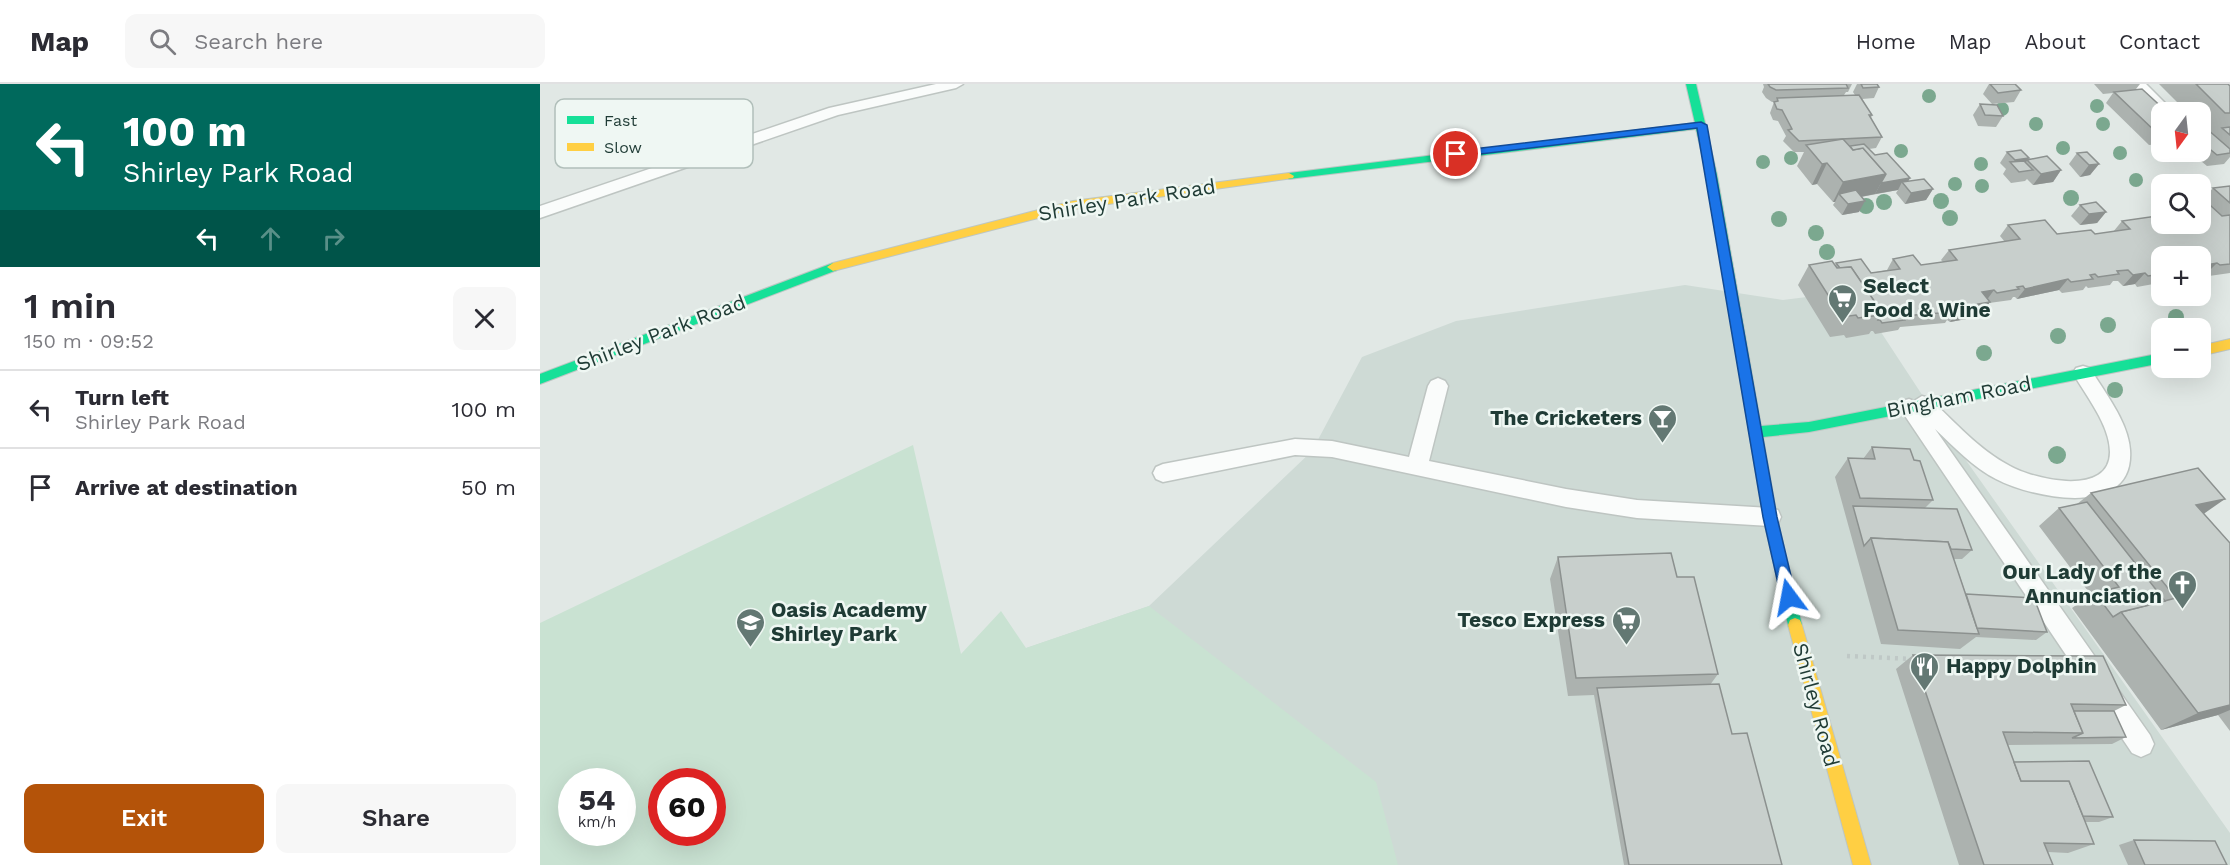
<!DOCTYPE html>
<meta charset="utf-8">
<style>
body{margin:0;font-family:"Work Sans",sans-serif;background:#f7f7f7;color:#2b2b33;height:100vh;display:flex;flex-direction:column;font-size:22px;white-space:nowrap}
*{box-sizing:border-box;margin:0}
p{font-size:20px;color:#7c7c81}
.icon{flex:none;width:33px;height:33px;fill:none;stroke:currentColor;stroke-width:2;stroke-linecap:round;stroke-linejoin:round}
.map{position:relative;flex:1;overflow:hidden}
.drawer{display:flex;flex-direction:column;background:#fff;width:540px}
.drawer>*{flex:none}
.banner{background:#00695c;color:#fff;overflow:hidden}
.needle{width:39px;rotate:195deg}
.tools{position:absolute;left:1611px;top:18px;display:grid;gap:12px}
.tools a{display:grid;place-items:center;width:60px;height:60px;border-radius:12px;background:#fff;box-shadow:0 6px 24px #0002;font-size:30px}
.speed{position:absolute;left:18px;top:684px;display:flex;gap:12px;font-size:30px;font-weight:700;text-align:center}
.speed>*{display:grid;place-content:center;width:78px;height:78px;border-radius:50%;background:#fff;box-shadow:0 6px 24px #0002;line-height:1}
.speed small{font-size:15px;font-weight:400}
.speed .limit{border:9px solid #d22;background:#fff;color:#111}
.pin{position:absolute;display:grid;place-items:center;width:51px;height:51px;color:#fff;margin:-26px;border:3px solid #fff;border-radius:50%;box-shadow:0 2px 6px #0007}
.me{position:absolute;width:66px;margin:-33px;rotate:347deg;stroke-linejoin:round;filter:drop-shadow(0 0 4px #0008)}
.turn{display:flex;align-items:center;gap:21px;height:126px;padding:0 24px;font-size:27px}
.turn .icon{width:78px;height:78px;stroke-width:2.5}
.turn b{display:block;font-size:42px;line-height:51px}
.lanes{display:flex;align-items:center;height:57px;padding:0 24px;background:#0003;justify-content:center;gap:30px;direction:ltr}
.lanes .off{opacity:.35}
.round{display:grid;place-items:center;flex:none;width:63px;height:63px;border-radius:12px;background:#f7f7f7}
.overview{display:flex;align-items:center;justify-content:space-between;height:102px;padding:0 24px}
h1{font-size:36px;font-weight:600;line-height:45px}
.action{display:flex;gap:12px;margin-top:auto;padding:12px 24px}
.action a{flex:1;height:69px;border-radius:12px;background:#b45309;color:#fff;font-size:24px;font-weight:600;line-height:69px;text-align:center}
.action a+a{background:#f7f7f7;color:#2b2b33}
ul{padding:0;list-style:none}
li{display:flex;align-items:center;gap:18px;height:78px;padding:0 24px;border-top:2px solid #e1e1e2}
li div{flex:1}
li b{display:block;font-size:22px}
li em{font-style:normal}
header{display:flex;align-items:center;gap:36px;box-sizing:border-box;height:84px;padding:0 30px;background:#fff;border-bottom:2px solid #e1e1e2}
header strong{font-size:28px}
nav{display:flex;gap:33px;margin-inline-start:auto;font-size:21px}
.search{width:420px;height:54px;background:#f7f7f7;display:flex;align-items:center;gap:15px;box-sizing:border-box;padding:0 21px;border-radius:12px;color:#7c7c81;font-size:22px}
main{display:flex;flex:1;min-height:0}
.map>svg:first-child{display:block}
.built{fill:#cedad5;fill-rule:evenodd}
.green{fill:#c9e2d2;fill-rule:evenodd}
.lines{fill:none;stroke-linecap:round;stroke-linejoin:round}
.lane-casing{stroke:#bec5c2;stroke-width:3}
.fast-casing{stroke:#bdc6c3;stroke-width:2}
.slow-casing{stroke:#bdc6c3;stroke-width:2}
.path{stroke:#bfc8c6;stroke-width:4.5;stroke-dasharray:3 5;stroke-linecap:butt}
.lane{fill:#fafcfb;fill-rule:evenodd}
.fast{fill:#16e098;fill-rule:evenodd}
.slow{fill:#ffcf43;fill-rule:evenodd}
.tree{fill:#7ba88f}
.wall{fill:#acb2af}
.shaded-wall{fill:#8c918f}
.building{fill:#c8cfcc;stroke:#8c918f;stroke-width:1.5}
.route{fill:#1a73e8;stroke:#114b97;stroke-width:1.5}
.labels{text-anchor:middle;stroke-width:5;stroke-linejoin:round;paint-order:stroke}
.street-label{font-size:21px;fill:#1f3b35;stroke:#eff7f3}
.poi-label{font-size:21px;font-weight:bold;fill:#1f3b35;stroke:#eff7f3;text-anchor:start}
.key{fill:#eff7f3;stroke:#b1bfba;stroke-width:1.5}
.key-label{font-size:16px;fill:#1f3b35}
</style>
<header>
<strong>Map</strong>
<div class="search"><svg class="icon" aria-label="search" viewBox="0 0 24 24"><circle cx="10" cy="10" r="6"/><path d="M15 15l6 6"/></svg>Search here</div>
<nav><a>Home</a><a>Map</a><a>About</a><a>Contact</a></nav>
</header>
<main>
<section class="drawer">
<div class="banner">
<div class="turn"><svg class="icon" aria-label="left" viewBox="0 0 24 24"><path d="M17 20v-9H6M10 6l-5 5 5 5"/></svg><div><b>100 m</b>Shirley Park Road</div></div>
<div class="lanes"><svg class="icon" aria-label="left" viewBox="0 0 24 24"><path d="M17 20v-9H6M10 6l-5 5 5 5"/></svg><svg class="icon off" aria-label="ahead" viewBox="0 0 24 24"><path d="M12 20V5M6 11l6-6 6 6"/></svg><svg class="icon off" aria-label="right" viewBox="0 0 24 24"><path d="M7 20v-9h11M14 6l5 5-5 5"/></svg></div>
</div>
<div class="overview"><div><h1>1 min</h1><p>150 m · 09:52</p></div><a class="round"><svg class="icon" aria-label="close" viewBox="0 0 24 24"><path d="M6 6l12 12M18 6L6 18"/></svg></a></div>
<ul>
<li><svg class="icon" aria-label="left" viewBox="0 0 24 24"><path d="M17 20v-9H6M10 6l-5 5 5 5"/></svg><div><b>Turn left</b><p>Shirley Park Road</p></div><em>100 m</em></li>
<li><svg class="icon" aria-label="arrive" viewBox="0 0 24 24"><path d="M6 21V4h12l-3 4 3 4H6"/></svg><div><b>Arrive at destination</b></div><em>50 m</em></li>
</ul>
<div class="action"><a>Exit</a><a>Share</a></div>
</section>
<div class="map">
<svg width="1690" height="781" viewBox="0 0 1690 781">
<rect width="100%" height="100%" fill="#e1e8e5"/>
<!-- built -->
<path class="built" d="M1145,201l98,15 71,-9 99,151 277,391v32h-1690v-238l425,42 184,-63 163,-155 50,-94 94,-36zM32,698h50v50h-50zM122,698h50v50h-50z"/>
<!-- green -->
<path class="green" d="M373,361l48,209 40,-43 25,37 123,-42 227,176 22,83h-858v-242zM32,698h50v50h-50zM122,698h50v50h-50z"/>
<g class="lines">
<defs>
<g id="lane">
<polygon points="396,0 423,0 416,4 298,31 0,134 0,122 289,24"/>
<polygon points="1590,0 1606,0 1634,28 1622,28 1621,31"/>
<path d="M1543,282l7,2c14,24 38,53 40,82 5,70 -98,48 -134,29 -23,-12 -42,-32 -61,-50l215,306 4,9 -4,9 -9,4 -9,-4 -233,-346 3,-6 7,-2 5,2 8,-5 7,2c26,24 50,52 81,68 25,14 100,31 100,-14 0,-27 -24,-56 -37,-79l3,-5z"/>
<polygon points="898,294 905,297 908,302 889,377 1026,405 1097,416 1230,424 1238,426 1241,433 1238,440 1230,442 1097,434 1026,423 792,373 755,371 623,398 616,395 613,389 616,383 623,380 755,355 792,357 869,373 888,302 891,297"/>
</g>
<g id="fast">
<polygon points="1146,0 1156,0 1177,91 1221,342 1269,338 1622,269 1622,279 1269,348 1223,353 1237,433 1262,541 1260,546 1255,548 1250,546 1248,541 1223,433 1167,91 1156,45 749,95 744,92 749,89 1155,39"/>
<polygon points="293,179 297,180 297,186 0,300 0,290"/>
</g>
<g id="slow">
<polygon points="749,89 754,92 753,94 533,125 293,187 287,183 293,179 533,117"/>
<polygon points="1690,255 1690,265 1660,272 1660,262"/>
<polygon points="1255,534 1260,536 1262,541 1331,781 1313,781 1248,541 1250,536"/>
</g>
</defs>
<!-- lane casing -->
<use href="#lane" class="lane-casing"/>
<!-- fast casing -->
<use href="#fast" class="fast-casing"/>
<!-- slow casing -->
<use href="#slow" class="slow-casing"/>
<!-- path -->
<polyline class="path" points="1307,572 1372,575"/>
<!-- lane -->
<use href="#lane" class="lane"/>
<!-- fast -->
<use href="#fast" class="fast"/>
<!-- slow -->
<use href="#slow" class="slow"/>
</g>
<!-- trees -->
<g class="tree">
<circle cx="1389" cy="12" r="7"/>
<circle cx="1557" cy="22" r="7"/>
<circle cx="1462" cy="25" r="7"/>
<circle cx="1496" cy="40" r="7"/>
<circle cx="1563" cy="40" r="7"/>
<circle cx="1523" cy="64" r="7"/>
<circle cx="1361" cy="67" r="7"/>
<circle cx="1580" cy="69" r="7"/>
<circle cx="1251" cy="74" r="7"/>
<circle cx="1223" cy="78" r="7"/>
<circle cx="1441" cy="80" r="7"/>
<circle cx="1596" cy="96" r="7"/>
<circle cx="1415" cy="100" r="7"/>
<circle cx="1442" cy="102" r="7"/>
<circle cx="1531" cy="114" r="8"/>
<circle cx="1401" cy="117" r="8"/>
<circle cx="1344" cy="118" r="8"/>
<circle cx="1326" cy="122" r="8"/>
<circle cx="1410" cy="134" r="8"/>
<circle cx="1239" cy="135" r="8"/>
<circle cx="1276" cy="149" r="8"/>
<circle cx="1287" cy="168" r="8"/>
<circle cx="1636" cy="233" r="8"/>
<circle cx="1568" cy="241" r="8"/>
<circle cx="1518" cy="252" r="8"/>
<circle cx="1444" cy="269" r="8"/>
<circle cx="1575" cy="306" r="8"/>
<circle cx="1517" cy="371" r="9"/>
</g>
<!-- wall -->
<g class="wall">
<polygon points="1223,0 1312,0 1308,8 1306,8 1304,11 1315,11 1313,8 1317,0 1337,0 1339,3 1334,14 1322,15 1332,31 1331,34 1342,53 1336,64 1329,65 1335,71 1368,97 1393,105 1386,116 1365,120 1356,109 1358,106 1321,113 1319,128 1302,131 1293,121 1295,118 1293,118 1277,100 1272,101 1257,82 1264,68 1254,68 1243,57 1246,52 1238,37 1233,36 1230,29 1234,18 1236,18 1232,18 1226,14 1222,8 1224,3"/>
<polygon points="1449,0 1475,0 1481,6 1474,18 1452,20 1443,10"/>
<polygon points="1554,0 1600,0 1596,5 1622,28 1622,60 1609,61 1566,19 1573,9 1563,10"/>
<polygon points="1619,0 1688,0 1690,2 1690,73 1684,80 1667,82 1650,68 1660,68 1660,46 1663,45 1660,43 1660,28 1647,28"/>
<polygon points="1440,20 1463,32 1456,43 1438,42 1433,31"/>
<polygon points="1467,68 1488,76 1521,86 1513,98 1493,101 1487,95 1485,97 1471,99 1463,90 1466,85 1460,79"/>
<polygon points="1537,69 1559,80 1550,91 1540,93 1529,80"/>
<polygon points="1690,102 1690,189 1669,192 1666,190 1660,191 1660,172 1622,172 1622,197 1619,199 1597,203 1595,200 1583,202 1578,197 1573,197 1570,201 1548,204 1546,202 1543,206 1522,209 1519,206 1477,215 1475,213 1473,213 1471,216 1449,219 1442,229 1435,230 1432,234 1410,238 1407,236 1405,239 1360,243 1358,246 1335,250 1333,247 1331,247 1329,250 1306,254 1304,251 1290,253 1258,201 1269,181 1295,182 1296,179 1331,189 1347,186 1353,175 1381,181 1403,178 1401,176 1409,166 1465,158 1460,152 1468,141 1517,150 1555,150 1573,148 1582,137 1625,140 1660,140 1670,122 1663,116 1673,104"/>
<polygon points="1540,121 1566,128 1557,139 1540,141 1531,132"/>
<polygon points="1332,363 1374,376 1393,416 1385,424 1432,466 1422,475 1414,475 1426,510 1507,548 1496,556 1436,553 1420,565 1341,560 1295,393 1308,374 1323,375"/>
<polygon points="1551,409 1664,430 1690,459 1690,647 1678,631 1621,646 1532,524 1551,511 1499,442 1519,424 1537,420"/>
<polygon points="1018,473 1137,493 1178,590 1170,601 1192,650 1242,781 1084,781 1054,611 1028,612 1010,495"/>
<polygon points="1373,571 1586,621 1574,627 1586,653 1572,660 1467,661 1474,678 1573,733 1559,738 1545,738 1554,760 1528,769 1508,768 1513,781 1419,781 1356,585"/>
<polygon points="1594,756 1687,781 1588,781 1579,761"/>
</g>
<!-- shaded-wall -->
<g class="shaded-wall">
<polygon points="1489,74 1481,85 1472,80 1475,76"/>
<polygon points="1287,79 1277,100 1272,101 1282,80"/>
<polygon points="1559,80 1550,91 1540,93 1549,81"/>
<polygon points="1521,86 1513,98 1493,101 1501,90"/>
<polygon points="1346,90 1335,110 1305,116 1299,110 1295,118 1293,118 1303,98"/>
<polygon points="1370,94 1366,102 1362,98 1358,106 1335,110 1341,99"/>
<polygon points="1393,105 1386,116 1365,120 1371,109"/>
<polygon points="1325,117 1319,128 1302,131 1308,120"/>
<polygon points="1566,128 1557,139 1540,141 1549,130"/>
<polygon points="1677,179 1666,190 1660,191 1660,182"/>
<polygon points="1605,189 1595,200 1583,202 1593,191"/>
<polygon points="1528,195 1519,206 1477,215 1485,205"/>
<polygon points="1454,206 1446,217 1442,208"/>
<polygon points="1450,218 1442,229 1435,230 1432,234 1410,238 1418,227 1438,220"/>
<polygon points="1685,415 1652,438 1656,421"/>
<polygon points="1690,621 1690,626 1678,631 1621,646 1658,629"/>
</g>
<!-- building -->
<g class="building">
<polygon points="1228,0 1306,0 1308,4 1236,6 1230,3"/>
<polygon points="1321,0 1337,0 1339,3 1323,4"/>
<polygon points="1450,0 1475,0 1481,6 1458,9"/>
<polygon points="1656,0 1688,0 1690,2 1690,29 1685,29"/>
<polygon points="1602,5 1627,28 1622,28 1622,50 1618,50 1574,8"/>
<polygon points="1319,11 1332,31 1329,31 1342,53 1259,57 1248,46 1252,45 1242,26 1237,25 1234,18 1238,17 1237,14"/>
<polygon points="1440,20 1457,21 1463,32 1445,31"/>
<polygon points="1690,43 1690,51 1682,44"/>
<polygon points="1667,45 1690,65 1690,69 1677,71 1660,57 1660,46"/>
<polygon points="1303,55 1313,66 1323,64 1346,90 1303,98 1287,79 1282,80 1266,61"/>
<polygon points="1324,60 1335,71 1347,69 1370,94 1341,99 1346,90 1323,64 1313,66 1310,62"/>
<polygon points="1481,66 1489,74 1475,76 1467,68"/>
<polygon points="1547,68 1559,80 1549,81 1537,69"/>
<polygon points="1507,72 1521,86 1501,90 1487,76"/>
<polygon points="1484,77 1493,86 1479,88 1470,78"/>
<polygon points="1384,95 1393,105 1371,109 1362,98"/>
<polygon points="1690,102 1690,119 1673,104"/>
<polygon points="1316,106 1325,117 1308,120 1299,110"/>
<polygon points="1556,118 1566,128 1549,130 1540,121"/>
<polygon points="1671,122 1682,132 1690,131 1690,180 1680,181 1677,179 1660,182 1660,172 1622,172 1622,190 1608,192 1605,189 1593,191 1588,186 1577,187 1579,190 1558,193 1555,190 1550,191 1553,195 1531,198 1528,195 1485,205 1483,202 1477,203 1479,205 1457,209 1454,206 1442,208 1450,218 1438,220 1440,223 1418,227 1413,224 1410,225 1413,228 1363,232 1365,236 1342,239 1340,236 1338,236 1341,231 1340,229 1341,227 1311,183 1300,184 1296,179 1321,175 1331,189 1360,185 1353,175 1373,171 1381,181 1417,176 1409,166 1480,155 1468,141 1505,136 1517,150 1551,146 1555,150 1590,145 1582,137 1617,132 1622,137 1622,140 1660,140 1660,123"/>
<polygon points="1292,177 1297,184 1311,183 1341,227 1339,228 1341,231 1318,234 1316,231 1302,233 1269,181"/>
<polygon points="1332,363 1370,365 1374,376 1380,377 1393,416 1320,414 1308,374 1335,375"/>
<polygon points="1658,384 1685,415 1656,421 1690,459 1690,621 1658,629 1581,528 1636,514 1551,409"/>
<polygon points="1547,418 1625,517 1581,528 1573,533 1555,509 1579,503 1519,424"/>
<polygon points="1313,422 1417,425 1432,466 1411,465 1408,458 1331,454 1324,462"/>
<polygon points="1331,454 1408,458 1439,550 1358,546"/>
<polygon points="1131,469 1137,493 1154,493 1178,590 1036,594 1018,473"/>
<polygon points="1426,510 1494,514 1507,548 1437,544"/>
<polygon points="1373,571 1563,572 1586,621 1531,620 1543,649 1463,648 1481,697 1529,697 1554,760 1504,759 1513,781 1444,781"/>
<polygon points="1179,600 1192,650 1207,649 1242,781 1089,781 1057,604"/>
<polygon points="1534,627 1574,627 1586,653 1532,654 1543,649"/>
<polygon points="1549,677 1573,733 1543,732 1529,697 1481,697 1474,678"/>
<polygon points="1594,756 1675,757 1687,781 1605,781"/>
</g>
<!-- route -->
<polygon class="route" points="1161,38 1167,41 1237,433 1256,513 1254,518 1249,520 1243,518 1241,513 1223,433 1157,44 916,73 911,70 916,67"/>
<!-- icons -->
<defs>
<symbol id="supermarket-pin" viewBox="-11 -11 22 30"><path d="M0 17L-7.5 6A9.5 9.5 0 1 1 7.5 6Z" fill="#637873" stroke="#eff7f3"/><path d="M-6-5.5h2.5l.6 2H6L4.5 2H-2.5L-4.4-4H-6ZM-1.5 3.2a1.3 1.3 0 1 0 .1 0ZM3 3.2a1.3 1.3 0 1 0 .1 0Z" fill="#fff"/></symbol>
<symbol id="bar-pin" viewBox="-11 -11 22 30"><path d="M0 17L-7.5 6A9.5 9.5 0 1 1 7.5 6Z" fill="#637873" stroke="#eff7f3"/><path d="M-6-5H6L.8 .8V4.5H3.5V6h-7V4.5H-.8V.8Z" fill="#fff"/></symbol>
<symbol id="church-pin" viewBox="-11 -11 22 30"><path d="M0 17L-7.5 6A9.5 9.5 0 1 1 7.5 6Z" fill="#637873" stroke="#eff7f3"/><path d="M-1.2-6h2.4v3.5h3.3v2.4h-3.3V6h-2.4V-.1h-3.3v-2.4h3.3Z" fill="#fff"/></symbol>
<symbol id="school-pin" viewBox="-11 -11 22 30"><path d="M0 17L-7.5 6A9.5 9.5 0 1 1 7.5 6Z" fill="#637873" stroke="#eff7f3"/><path d="M0-5L7-2L0 1L-7-2ZM-4 1L0 2.5L4 1V4Q0 6-4 4Z" fill="#fff"/></symbol>
<symbol id="restaurant-pin" viewBox="-11 -11 22 30"><path d="M0 17L-7.5 6A9.5 9.5 0 1 1 7.5 6Z" fill="#637873" stroke="#eff7f3"/><path d="M-5-6h1v4h1v-4h1v4h1v-4h1v5L-1.5 .5V6h-2V.5L-5-1ZM5-6V6H3V1.5H1.5Q1.5-4 5-6Z" fill="#fff"/></symbol>
</defs>
<g fill-rule="evenodd">
<use href="#supermarket-pin" x="1286" y="198" width="33" height="45"/>
<use href="#bar-pin" x="1106" y="318" width="33" height="45"/>
<use href="#church-pin" x="1626" y="484" width="33" height="45"/>
<use href="#supermarket-pin" x="1070" y="520" width="33" height="45"/>
<use href="#school-pin" x="194" y="522" width="33" height="45"/>
<use href="#restaurant-pin" x="1368" y="566" width="33" height="45"/>
</g>
<g class="labels">
<!-- street labels -->
<g class="street-label">
<text transform="translate(587 116) rotate(-9)" y="7">Shirley Park Road</text>
<text transform="translate(121 249) rotate(-21)" y="7">Shirley Park Road</text>
<text transform="translate(1419 313) rotate(-11)" y="7">Bingham Road</text>
<text transform="translate(1276 621) rotate(75)" y="7">Shirley Road</text>
</g>
<!-- poi labels -->
<g class="poi-label">
<text x="1323" y="209">Select<tspan x="1323" dy="24">Food &amp; Wine</tspan></text>
<text x="1102" y="341" text-anchor="end">The Cricketers</text>
<text x="1622" y="495" text-anchor="end">Our Lady of the<tspan x="1622" dy="24">Annunciation</tspan></text>
<text x="231" y="533">Oasis Academy<tspan x="231" dy="24">Shirley Park</tspan></text>
<text x="1065" y="543" text-anchor="end">Tesco Express</text>
<text x="1406" y="589">Happy Dolphin</text>
</g>
</g>
<!-- legend -->
<rect x="15" y="15" width="198" height="69" rx="9" class="key"/>
<rect x="27" y="32" width="27" height="8" fill="#16e098"/>
<rect x="27" y="59" width="27" height="8" fill="#ffcf43"/>
<g class="key-label">
<text x="64" y="42">Fast</text>
<text x="64" y="69">Slow</text>
</g>
</svg>
<div class="tools">
<a><svg class="needle" viewBox="-14 -14 28 28"><path d="M0-13l5 13h-10z" fill="#e53935"/><path d="M0 13l5-13h-10z" fill="#7c7c81"/></svg></a>
<a><svg class="icon" aria-label="search" viewBox="0 0 24 24"><circle cx="10" cy="10" r="6"/><path d="M15 15l6 6"/></svg></a>
<a>+</a>
<a>−</a>
</div>
<div class="speed"><div>54<small>km/h</small></div><div class="limit">60</div></div>
<div class="pin" style="left:916px;top:70px;background:#d93025"><svg class="icon" aria-label="arrive" viewBox="0 0 24 24"><path d="M6 21V4h12l-3 4 3 4H6"/></svg></div>
<svg class="me" style="left:1249px;top:513px" viewBox="-20 -20 40 40"><path d="M0-17L14 15 0 8-14 15z" fill="#1a73e8" stroke="#fff" stroke-width="4"/></svg>
</div>
</main>
